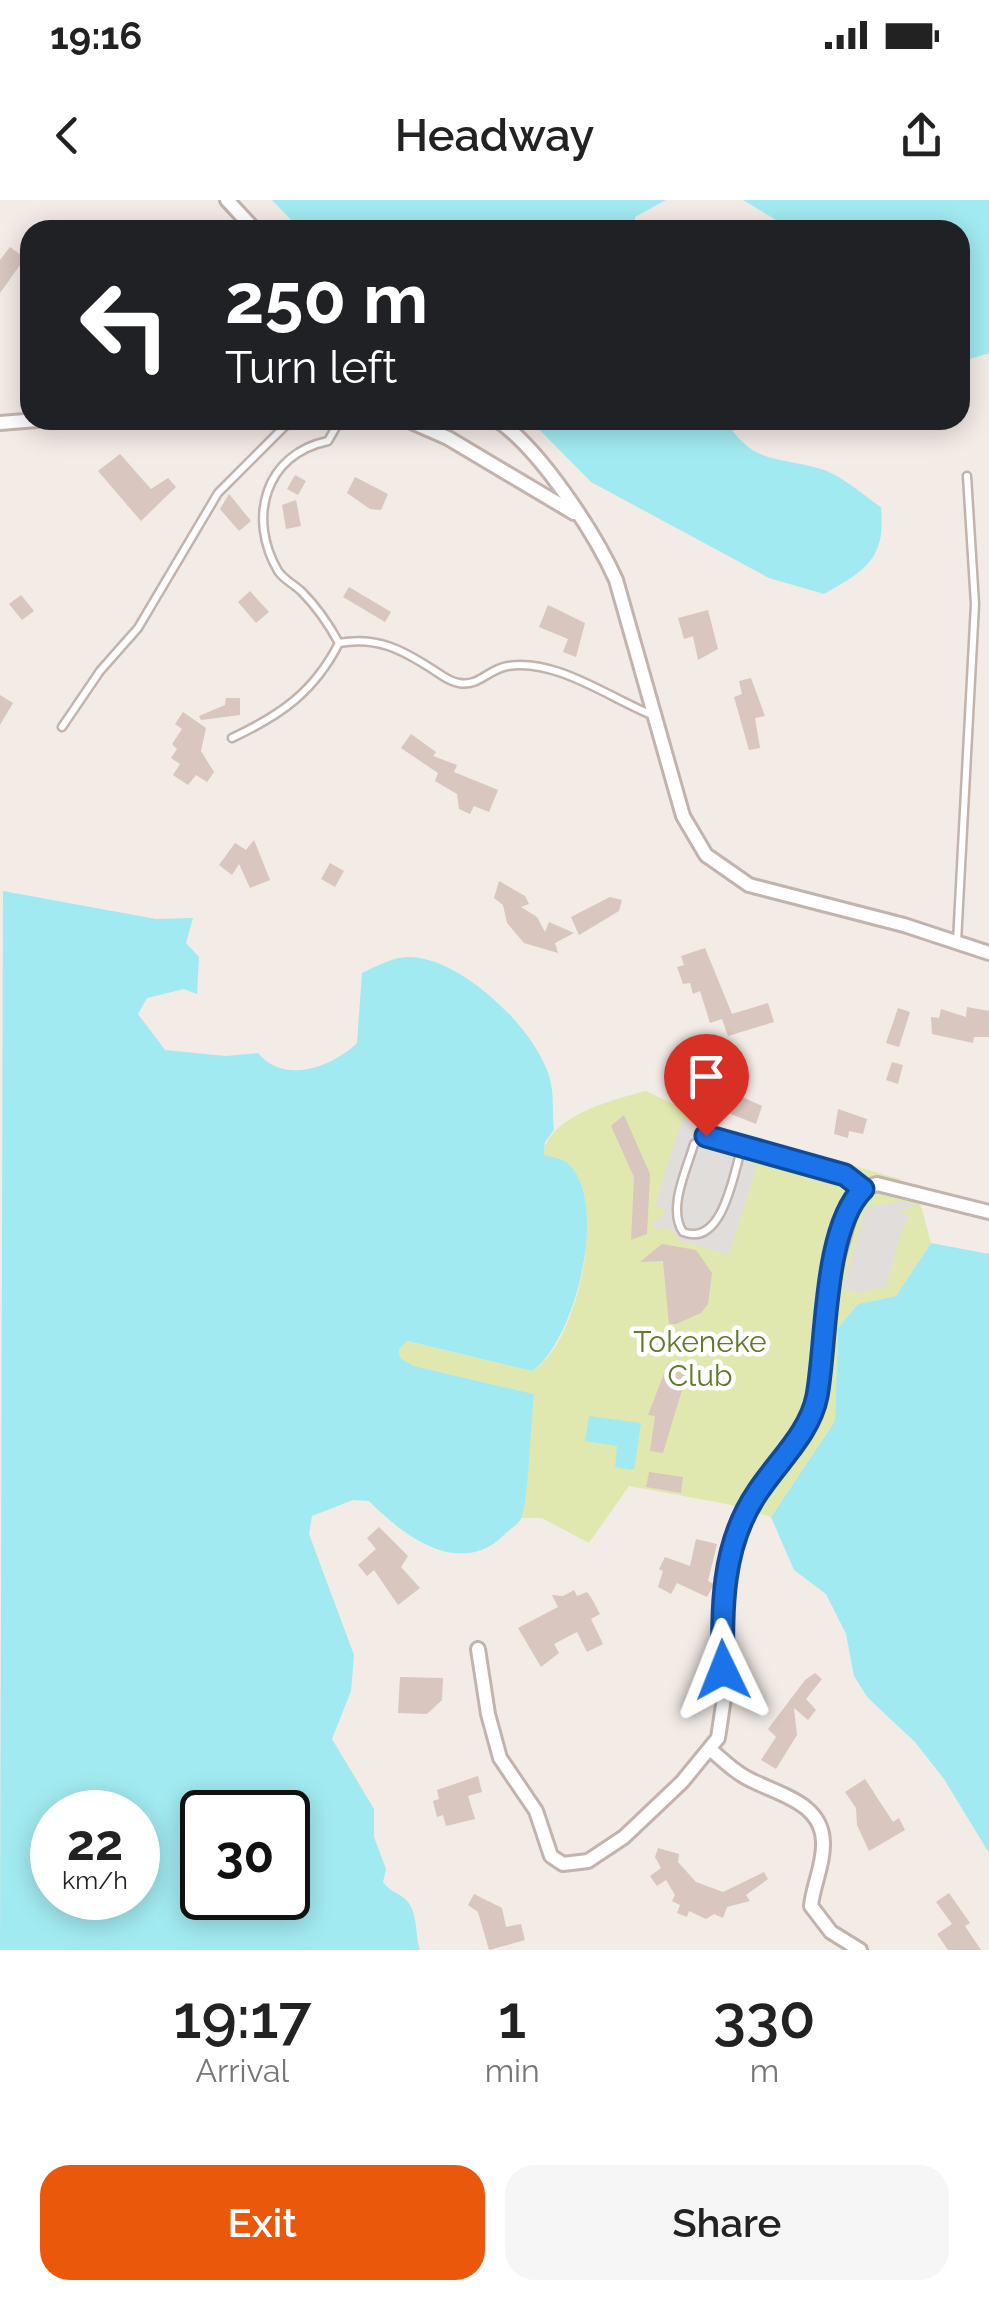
<!DOCTYPE html>
<style>
body{margin:0;font-family:Raleway,sans-serif;background:#f6f6f6;color:#222;height:100vh;display:flex;flex-direction:column;font-size:38px;white-space:nowrap}
*{box-sizing:border-box;margin:0}
p{font-size:32px;color:#767676}
.icon{flex:none;width:55px;height:55px;fill:none;stroke:currentColor;stroke-width:2;stroke-linecap:round;stroke-linejoin:round}
.map{position:relative;height:1750px;overflow:hidden}
.panel{display:flex;flex-direction:column;background:#fff;flex:1}
.panel>*{flex:none}
.top-card{position:absolute;left:20px;top:20px;width:950px;height:210px;border-radius:30px;box-shadow:0 5px 25px #0003;background:#202124;color:#fff;overflow:hidden}
.speed{position:absolute;left:30px;top:1590px;display:flex;gap:20px;font-size:50px;font-weight:700;text-align:center}
.speed>*{display:grid;place-content:center;width:130px;height:130px;border-radius:50%;background:#fff;box-shadow:0 5px 25px #0003;line-height:1}
.speed small{font-size:25px;font-weight:400}
.speed .limit{border:5px solid #111;border-radius:15px;background:#fff;color:#111}
.pin{position:absolute;display:grid;place-items:center;width:85px;height:85px;color:#fff;margin:-102px -42px;border-radius:50% 50% 50% 0;rotate:-45deg;box-shadow:0 0 10px #0007}
.pin .icon{rotate:45deg}
.me{position:absolute;width:110px;margin:-55px;rotate:358deg;stroke-linejoin:round;filter:drop-shadow(0 0 8px #0008)}
.turn{display:flex;align-items:center;gap:35px;height:210px;padding:0 40px;font-size:45px}
.turn .icon{width:130px;height:130px;stroke-width:2.5}
.turn b{display:block;font-size:70px;line-height:85px}
.eta{display:flex;justify-content:space-evenly;align-items:center;height:170px;text-align:center}
.eta b{font-size:60px;font-weight:600;line-height:70px}
.primary-button{display:flex;gap:20px;margin-top:auto;padding:20px 40px}
.primary-button a{flex:1;height:115px;border-radius:30px;background:#ea580c;color:#fff;font-size:40px;font-weight:600;line-height:115px;text-align:center}
.primary-button a+a{background:#f6f6f6;color:#222}
.status{display:flex;justify-content:space-between;align-items:center;height:70px;padding:0 50px;background:#fff;direction:ltr}
.status svg{height:28px;fill:currentColor}
header{display:flex;justify-content:space-between;align-items:center;height:130px;padding:0 40px;background:#fff;font-size:45px;font-weight:600}
.map>svg:first-child{display:block}
.green{fill:#e1e8af}
.parking{fill:#e1dddb}
.water{fill:#a2eaf1;fill-rule:evenodd}
.building{fill:#d8c6bf}
.lines{fill:none;stroke-linecap:round;stroke-linejoin:round}
.service-casing{stroke:#c2b3ac;stroke-width:11}
.minor-casing{stroke:#c2b3ac;stroke-width:18}
.service{stroke:#fff;stroke-width:6}
.minor{stroke:#fff;stroke-width:12}
.route-casing{stroke:#114b97;stroke-width:25}
.route{stroke:#1a73e8;stroke-width:18}
.labels{text-anchor:middle;stroke-width:9;stroke-linejoin:round;paint-order:stroke}
.park-label{font-size:30px;fill:#617928;stroke:#fff}
</style>
<div class="status"><b>19:16</b><svg viewBox="0 0 49 12"><path d="M0 12V9h3v3zM5 12V6h3v6zM10 12V3h3v9zM15 12V0h3v12zM26 1h20v11H26zM47 4h2v5h-2z"/></svg></div>
<header><svg class="icon" aria-label="back" viewBox="0 0 24 24"><path d="M15 5l-7 7 7 7"/></svg>Headway<svg class="icon" aria-label="share" viewBox="0 0 24 24"><path d="M12 15V3M7 8l5-5 5 5M5 13v7h14v-7"/></svg></header>
<div class="map">
<svg width="989" height="1750" viewBox="0 0 989 1750">
<rect width="100%" height="100%" fill="#f3ebe6"/>
<!-- green -->
<path class="green" d="M646,891l82,39 172,49 21,27 10,37 -35,53 -38,8 -20,24 -3,93 -64,96 -44,-13 -98,-18 -40,57 -47,-25h-21l12,-124 -119,-28 -14,-8 -1,-9 7,-8 126,30c43,-26 65,-135 51,-181 -5,-16 -25,-30 -39,-35 1,-38 71,-56 102,-64z"/>
<!-- parking -->
<g class="parking">
<polygon points="682,918 752,941 746,961 757,965 729,1055 679,1040 668,1027 657,1031 652,1022 664,1015 663,1008 655,1006"/>
<polygon points="904,1001 917,1006 898,1012 910,1016 901,1032 887,1086 860,1093 842,1089 866,1007"/>
</g>
<!-- water -->
<g class="water">
<polygon points="272,0 666,0 635,17 634,30 301,30"/>
<polygon points="743,0 989,0 989,153 960,162 960,30 793,30"/>
<path d="M530,220h196c25,45 53,36 95,49 20,6 42,26 60,38 5,52 -15,63 -57,87l-55,-16 -178,-96z"/>
<path d="M3,691l153,28 37,-1 -7,25 13,14 -2,37 -13,-5 -37,9 -9,16 27,36 61,6 32,-3c26,32 74,14 99,-10l5,-70c13,-6 29,-15 44,-16 53,-3 136,76 145,127 3,14 1,31 3,46l-9,12 -1,13c7,2 16,3 22,7 46,36 9,181 -34,209l-125,-30 -8,8 1,9 14,8 120,28c-3,24 -5,107 -13,125 -3,5 -13,12 -17,16 -44,44 -102,0 -135,-34l-16,-1 -41,16 -3,18 45,121 -3,36 -19,48 42,70v28l12,32 -3,13c8,11 18,11 25,20 10,13 7,33 12,48h-420zM138,1612v86h-86v-86zM288,1612v86h-86v-86z"/>
<polygon points="931,1043 989,1054 989,1653 944,1579 915,1542 868,1498 854,1476 846,1434 826,1394 794,1370 771,1317 835,1221 838,1128 858,1104 896,1096"/>
<polygon points="589,1216 641,1223 634,1270 615,1267 617,1246 585,1241"/>
</g>
<!-- building -->
<g class="building">
<polygon points="10,47 25,58 0,93 0,60"/>
<polygon points="120,254 151,289 168,278 176,287 141,321 98,271"/>
<polygon points="295,275 306,281 298,295 287,289"/>
<polygon points="355,277 388,294 381,310 370,309 347,293"/>
<polygon points="229,294 251,321 239,331 220,309"/>
<polygon points="296,300 301,326 286,329 282,305"/>
<polygon points="349,387 391,412 385,422 343,397"/>
<polygon points="250,391 269,412 256,423 238,402"/>
<polygon points="21,395 34,411 22,420 9,404"/>
<polygon points="548,405 585,423 576,457 563,452 568,439 539,427"/>
<polygon points="708,410 718,449 698,460 693,436 684,439 678,418"/>
<polygon points="751,478 765,516 755,518 760,548 749,550 734,497 742,494 739,481"/>
<polygon points="0,495 13,503 0,525"/>
<polygon points="226,498 240,498 240,515 201,520 199,516 225,505"/>
<polygon points="183,512 206,528 201,551 214,572 207,582 196,575 188,585 173,575 180,564 171,558 177,549 172,544 182,529 175,524"/>
<polygon points="411,534 436,552 433,556 457,565 454,572 498,590 489,612 474,606 470,614 459,609 457,594 435,581 438,573 401,548"/>
<polygon points="254,640 270,680 250,688 239,664 232,675 219,665 235,643 246,650"/>
<polygon points="330,663 344,671 335,687 321,679"/>
<polygon points="499,681 525,696 529,704 521,707 537,717 545,732 549,722 574,733 555,743 558,753 524,743 507,723 503,705 494,698"/>
<polygon points="610,697 622,700 619,711 579,735 571,717"/>
<polygon points="705,748 732,814 768,803 774,822 728,836 722,819 710,823 700,791 693,794 690,783 683,784 677,767 684,765 681,756"/>
<polygon points="967,807 989,811 989,837 974,837 973,843 932,834 931,817 939,818 941,809 966,817"/>
<polygon points="898,808 910,812 899,847 886,843"/>
<polygon points="892,862 903,865 898,884 886,880"/>
<polygon points="715,866 731,871 725,889 762,906 756,924 693,899 696,887 707,891"/>
<polygon points="838,909 867,919 863,934 849,931 848,938 834,934"/>
<polygon points="624,915 650,974 647,1034 631,1040 634,977 611,926"/>
<polygon points="662,1044 696,1050 712,1073 708,1104 701,1113 676,1124 669,1124 663,1061 640,1062"/>
<polygon points="668,1163 688,1170 663,1253 650,1251 655,1216 648,1215"/>
<polygon points="649,1272 683,1277 681,1293 646,1287"/>
<polygon points="379,1327 408,1356 401,1367 420,1388 398,1405 374,1370 367,1376 358,1365 376,1349 367,1338"/>
<polygon points="696,1339 717,1344 708,1381 714,1384 707,1397 677,1383 671,1394 658,1387 663,1371 659,1369 665,1357 690,1366"/>
<polygon points="574,1390 577,1396 587,1392 592,1399 600,1414 591,1419 603,1444 587,1452 577,1432 554,1444 559,1453 541,1467 518,1428 558,1407 552,1395 563,1396"/>
<polygon points="815,1473 822,1479 806,1499 816,1510 808,1520 794,1508 797,1535 776,1569 761,1560 776,1537 768,1529 805,1480"/>
<polygon points="400,1477 443,1478 442,1500 427,1514 398,1513"/>
<polygon points="478,1576 482,1592 468,1596 475,1619 446,1626 443,1615 437,1617 433,1601 439,1599 437,1590"/>
<polygon points="865,1579 893,1622 899,1618 905,1630 869,1651 857,1625 856,1608 845,1592"/>
<polygon points="658,1648 679,1654 678,1662 696,1682 723,1692 764,1672 768,1679 746,1695 750,1701 727,1707 723,1718 714,1714 706,1719 689,1711 687,1717 677,1713 680,1705 672,1701 675,1695 666,1680 657,1686 650,1676 661,1668 655,1657"/>
<polygon points="949,1693 970,1723 965,1726 981,1750 948,1750 937,1734 952,1724 936,1702"/>
<polygon points="474,1694 502,1708 506,1727 521,1724 525,1740 489,1750 478,1712 468,1705"/>
</g>
<g class="lines">
<defs>
<g id="service">
<path d="M339,443c-11,-20 -21,-35 -37,-51 -8,-8 -18,-12 -24,-21 -31,-53 -13,-117 50,-130l12,-21"/>
<polyline points="62,527 100,471 138,428 218,293 291,220"/>
<path d="M232,538c49,-23 82,-46 107,-95 37,-7 62,6 93,26 8,5 17,13 27,14 20,4 29,-14 49,-17 47,-8 102,32 144,49"/>
<polyline points="957,742 975,404 967,276"/>
<path d="M742,946c-8,26 -19,102 -59,86 -16,-23 4,-63 11,-88l13,-8c41,12 126,24 155,52"/>
</g>
<g id="minor">
<polyline points="227,0 255,30"/>
<polyline points="407,220 448,238 574,313"/>
<path d="M497,220c43,29 98,113 119,160l67,236 23,39 43,30 155,40 85,28"/>
<polyline points="0,223 37,220"/>
<polyline points="478,1449 488,1514 500,1558 536,1611 551,1656 563,1664 588,1661 624,1637 682,1582 718,1538 724,1498 721,1406 733,1349 751,1302 813,1212 828,1090 854,1000 863,989 877,984 989,1012"/>
<path d="M711,1550c14,12 27,25 44,32 29,14 69,23 68,63 0,22 -10,40 -12,61l20,26 29,18"/>
</g>
</defs>
<!-- service casing -->
<use href="#service" class="service-casing"/>
<!-- minor casing -->
<use href="#minor" class="minor-casing"/>
<!-- service -->
<use href="#service" class="service"/>
<!-- minor -->
<use href="#minor" class="minor"/>
</g>
<g class="lines">
<defs>
<path id="route" d="M706,936l139,39 18,14c-40,40 -36,153 -46,207 -7,37 -40,66 -60,97 -36,53 -35,116 -34,177"/>
</defs>
<!-- route casing -->
<use href="#route" class="route-casing"/>
<!-- route -->
<use href="#route" class="route"/>
</g>
<g class="labels">
<!-- park labels -->
<g class="park-label">
<text x="700" y="1152">Tokeneke<tspan x="700" dy="34">Club</tspan></text>
</g>
</g>
</svg>
<div class="speed"><div>22<small>km/h</small></div><div class="limit">30</div></div>
<div class="pin" style="left:706px;top:936px;background:#d93025"><svg class="icon" aria-label="arrive" viewBox="0 0 24 24"><path d="M6 21V4h12l-3 4 3 4H6"/></svg></div>
<svg class="me" style="left:723px;top:1470px" viewBox="-20 -20 40 40"><path d="M0-17L14 15 0 8-14 15z" fill="#1a73e8" stroke="#fff" stroke-width="4"/></svg>
<div class="top-card">
<div class="turn"><svg class="icon" aria-label="left" viewBox="0 0 24 24"><path d="M17 20v-9H6M10 6l-5 5 5 5"/></svg><div><b>250 m</b>Turn left</div></div>
</div>
</div>
<section class="panel">
<div class="eta">
<div><b>19:17</b><p>Arrival</p></div>
<div><b>1</b><p>min</p></div>
<div><b>330</b><p>m</p></div>
</div>
<div class="primary-button"><a>Exit</a><a>Share</a></div>
</section>
